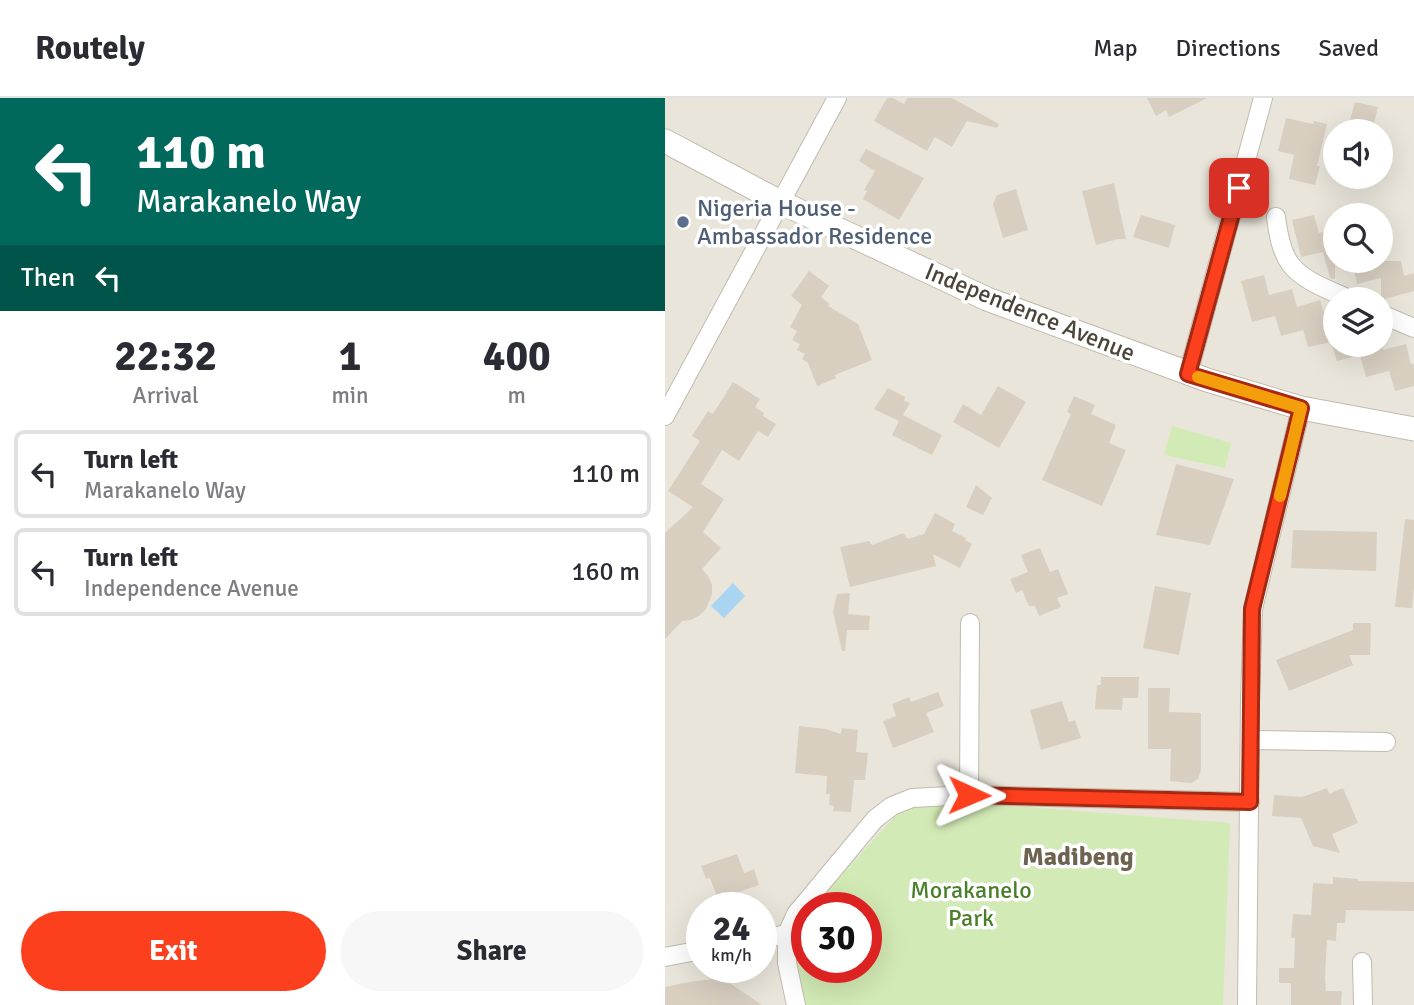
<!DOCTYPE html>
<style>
body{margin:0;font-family:Signika,sans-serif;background:#f7f7f7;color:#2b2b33;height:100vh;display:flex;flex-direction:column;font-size:26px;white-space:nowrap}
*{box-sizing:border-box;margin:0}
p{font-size:23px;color:#7c7c81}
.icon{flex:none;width:38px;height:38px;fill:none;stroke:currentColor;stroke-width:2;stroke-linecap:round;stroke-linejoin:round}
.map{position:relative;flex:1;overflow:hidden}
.panel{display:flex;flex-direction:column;background:#fff;width:665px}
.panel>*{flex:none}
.top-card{background:#00695c;color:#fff;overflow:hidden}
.fabs{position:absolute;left:658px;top:21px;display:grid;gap:14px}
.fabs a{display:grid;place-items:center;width:70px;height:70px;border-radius:50%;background:#fff;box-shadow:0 7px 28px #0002;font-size:35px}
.speed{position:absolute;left:21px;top:794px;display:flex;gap:14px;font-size:35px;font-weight:700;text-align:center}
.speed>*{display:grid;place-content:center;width:91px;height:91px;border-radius:50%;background:#fff;box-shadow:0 7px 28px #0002;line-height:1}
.speed small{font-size:18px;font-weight:400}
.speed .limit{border:10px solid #d22;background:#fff;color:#111}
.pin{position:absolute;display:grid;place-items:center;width:60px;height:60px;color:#fff;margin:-30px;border-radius:14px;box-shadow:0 4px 10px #0006}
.me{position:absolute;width:77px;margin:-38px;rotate:91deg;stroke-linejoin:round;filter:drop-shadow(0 0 5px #0008)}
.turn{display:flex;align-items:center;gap:24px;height:147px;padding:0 21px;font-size:32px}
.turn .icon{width:91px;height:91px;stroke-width:2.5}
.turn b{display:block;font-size:49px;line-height:60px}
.then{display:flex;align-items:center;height:66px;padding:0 21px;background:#0003;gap:14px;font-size:26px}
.eta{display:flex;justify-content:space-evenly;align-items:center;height:119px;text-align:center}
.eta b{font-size:42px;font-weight:700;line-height:49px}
.primary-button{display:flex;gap:14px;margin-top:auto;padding:14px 21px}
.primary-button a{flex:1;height:80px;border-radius:42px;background:#fc3f1d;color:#fff;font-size:28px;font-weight:700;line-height:80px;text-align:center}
.primary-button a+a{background:#f7f7f7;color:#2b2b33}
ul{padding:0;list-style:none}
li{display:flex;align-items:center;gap:21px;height:88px;margin:0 14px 10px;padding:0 7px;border:4px solid #e1e1e2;border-radius:10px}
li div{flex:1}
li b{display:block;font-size:26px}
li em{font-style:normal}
header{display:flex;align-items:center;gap:42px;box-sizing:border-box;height:98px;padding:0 35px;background:#fff;border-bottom:2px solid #e1e1e2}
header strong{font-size:33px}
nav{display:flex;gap:38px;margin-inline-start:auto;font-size:24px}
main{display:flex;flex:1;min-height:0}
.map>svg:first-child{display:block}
.residential{fill:#eae5da;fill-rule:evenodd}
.green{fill:#d2eab5}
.water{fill:#a9d4f2}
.building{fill:#d8cfc1}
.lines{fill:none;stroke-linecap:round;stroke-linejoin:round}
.minor-casing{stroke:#c2bbae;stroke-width:20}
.tertiary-casing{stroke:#c2bbae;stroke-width:25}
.minor{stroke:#fff;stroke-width:18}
.tertiary{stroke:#fff;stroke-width:23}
.route-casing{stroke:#a42913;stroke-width:18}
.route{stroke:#fc3f1d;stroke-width:12}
.slow{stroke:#f59e0b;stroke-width:12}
.service-dot{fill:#5c6f8a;stroke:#fff;stroke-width:2.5}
.labels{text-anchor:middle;stroke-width:7;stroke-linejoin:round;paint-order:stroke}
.service-label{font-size:24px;fill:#4e5e75;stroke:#fff;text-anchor:start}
.street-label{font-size:24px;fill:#4b4439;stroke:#fff}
.park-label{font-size:24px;fill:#4a7f2a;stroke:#fff}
.neighbourhood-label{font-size:26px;font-weight:bold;fill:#6e6250;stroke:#fff}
</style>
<header>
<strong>Routely</strong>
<nav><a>Map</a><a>Directions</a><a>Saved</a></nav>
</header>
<main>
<section class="panel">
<div class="top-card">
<div class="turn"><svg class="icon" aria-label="left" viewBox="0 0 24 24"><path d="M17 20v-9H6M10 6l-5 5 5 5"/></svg><div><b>110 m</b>Marakanelo Way</div></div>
<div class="then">Then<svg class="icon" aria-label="left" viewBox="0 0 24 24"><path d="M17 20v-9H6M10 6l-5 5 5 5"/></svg></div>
</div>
<div class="eta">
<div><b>22:32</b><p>Arrival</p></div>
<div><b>1</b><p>min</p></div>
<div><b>400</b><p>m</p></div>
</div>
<ul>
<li><svg class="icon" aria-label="left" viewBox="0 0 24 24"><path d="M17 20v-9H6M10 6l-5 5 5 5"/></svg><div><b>Turn left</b><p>Marakanelo Way</p></div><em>110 m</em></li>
<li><svg class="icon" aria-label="left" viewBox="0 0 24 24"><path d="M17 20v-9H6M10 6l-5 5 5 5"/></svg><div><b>Turn left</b><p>Independence Avenue</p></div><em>160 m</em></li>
</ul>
<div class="primary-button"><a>Exit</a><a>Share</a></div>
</section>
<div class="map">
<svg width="749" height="907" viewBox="0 0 749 907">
<rect width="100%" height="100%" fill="#f6f3ec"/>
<!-- residential -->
<path class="residential" d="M0,0h749v907h-749zM670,33h46v46h-46zM670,117h46v46h-46zM670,201h46v46h-46zM37,810h59v60h-59zM142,810h59v60h-59z"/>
<!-- green -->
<g class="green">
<polygon points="507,328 566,345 560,370 499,357"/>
<polygon points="247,700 565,725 558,907 136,907 122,836 142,814 142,870 201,870 201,810 146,810"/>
</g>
<!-- water -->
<polygon class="water" points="68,485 80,498 59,520 46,508"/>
<!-- building -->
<g class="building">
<polygon points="222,0 228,0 239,6 242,0 287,0 334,26 332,30 302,23 287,49 270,39 262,53 209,23"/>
<polygon points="482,0 542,0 504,19 501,12 491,18"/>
<polygon points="690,4 713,9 707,33 690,33 692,23 685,22"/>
<polygon points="621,20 648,26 649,23 662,26 652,68 655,68 650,87 624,81 629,57 613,53"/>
<polygon points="201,51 259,80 234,122 198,101 202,93 199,92 210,73 194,63"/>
<polygon points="449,85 461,141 453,141 431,147 417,93"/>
<polygon points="351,91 363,132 338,140 328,106 332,97"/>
<polygon points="476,117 510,127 504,150 468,139"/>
<polygon points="649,117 654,135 670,131 670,181 665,180 658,154 636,159 627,122"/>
<polygon points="687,163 736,163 739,178 749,175 749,193 716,202 716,180 692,186"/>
<polygon points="144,173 164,188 156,199 165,206 163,208 193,226 207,262 170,277 171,280 152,288 143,265 137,261 140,256 132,252 135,246 127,242 132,233 125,229 137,207 126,198"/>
<polygon points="599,177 604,197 627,191 632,209 655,202 661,222 670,220 670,243 643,249 638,232 616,238 610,218 587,224 576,183"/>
<polygon points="741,246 746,266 749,266 749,288 730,293 724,273 701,279 695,257 672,263 667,247 717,247 718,252"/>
<polygon points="68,284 95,301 90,309 99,315 98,318 111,326 103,339 93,333 74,363 57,352 36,386 59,401 38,434 56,450 37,471 43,478 47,487 47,496 41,511 35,517 26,522 17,523 0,541 0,435 28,409 3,393 35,343 27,338 43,313 48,316"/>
<polygon points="333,288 361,304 334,350 288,324 298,306 316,317"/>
<polygon points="223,290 240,299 239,303 245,305 238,317 277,337 267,357 227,337 234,323 209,311"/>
<polygon points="409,298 430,307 426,316 451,327 444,345 461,352 437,408 377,382 406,316 402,314"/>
<polygon points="511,366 569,381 545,447 491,437"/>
<polygon points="311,387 327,400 318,417 301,409"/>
<polygon points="270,415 290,426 287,433 301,440 300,442 307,446 295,470 268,456 271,468 185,489 175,449 204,443 207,447 238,435 243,441 259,436"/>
<polygon points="740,421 749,422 749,489 747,510 730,509"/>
<polygon points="628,432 712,434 711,473 626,470"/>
<polygon points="375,450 385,474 393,471 403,496 392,500 396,509 374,518 370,508 364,508 357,492 351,495 345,481 363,474 356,457"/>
<polygon points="490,488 526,495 514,557 478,550"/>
<polygon points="185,495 183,516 205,518 204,532 182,532 180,553 177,553 168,514 172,496"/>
<polygon points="688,525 706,525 705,557 684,557 688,567 624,593 611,562 688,532"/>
<polygon points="436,579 474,579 473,600 458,600 457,612 430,611 432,587 436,587"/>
<polygon points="483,590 505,590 504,614 536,615 536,672 533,681 526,685 505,683 506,651 483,651"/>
<polygon points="273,594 279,608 261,615 269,634 228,650 218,623 231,618 227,606 244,599 246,604"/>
<polygon points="397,603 404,624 410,622 416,640 376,652 365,612"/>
<polygon points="134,628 160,631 176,636 177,630 193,632 191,654 203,655 200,682 189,682 186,714 168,713 169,708 164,707 165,696 161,696 162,678 130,675"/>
<polygon points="662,690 664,696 678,690 693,725 667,736 675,755 648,748 636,720 607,718 609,697 637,699"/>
<polygon points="72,756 79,775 89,771 94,787 53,801 45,780 41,781 36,768"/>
<polygon points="668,779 693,781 693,783 749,784 749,813 681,812 680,825 672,825 671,843 662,842 660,880 661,893 677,893 676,907 626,907 626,885 614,885 614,870 629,870 630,840 626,840 628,816 646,817 648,785 668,786"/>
<polygon points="57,880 97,907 0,907 0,889 23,884"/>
</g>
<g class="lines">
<defs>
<g id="minor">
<path d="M611,119c2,16 5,35 15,48 14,17 39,25 58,34"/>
<polyline points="716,216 749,230"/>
<polyline points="523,276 598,0"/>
<polyline points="0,318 172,0"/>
<polyline points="585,642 721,644"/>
<polyline points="304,697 305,525"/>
<polyline points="96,841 122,836"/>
<polyline points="0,859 37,852"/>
<polyline points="697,864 698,907"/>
<polyline points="131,907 122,865 122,836 131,816 210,721 227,708 247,700 304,697 585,704"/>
<polyline points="582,907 585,602 588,511 636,310"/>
</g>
<polyline id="tertiary" points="0,43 115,104 322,201 542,282 636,310 749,331"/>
</defs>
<!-- minor casing -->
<use href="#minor" class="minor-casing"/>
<!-- tertiary casing -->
<use href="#tertiary" class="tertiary-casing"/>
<!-- minor -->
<use href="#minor" class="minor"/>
<!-- tertiary -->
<use href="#tertiary" class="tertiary"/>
</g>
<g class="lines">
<defs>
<polyline id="route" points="304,697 585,704 587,511 636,310 523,276 574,90"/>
</defs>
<!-- route casing -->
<use href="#route" class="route-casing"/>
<!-- route -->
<use href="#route" class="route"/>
<!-- slow -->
<polyline class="slow" points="533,279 636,310 615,398"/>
</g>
<!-- markers -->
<circle class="service-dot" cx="18" cy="124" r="7"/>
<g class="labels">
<!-- service labels -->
<g class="service-label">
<text x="32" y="118">Nigeria House -<tspan x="32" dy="28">Ambassador Residence</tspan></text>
</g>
<!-- street labels -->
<g class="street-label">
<text transform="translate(365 214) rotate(22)" y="8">Independence Avenue</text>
</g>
<!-- park labels -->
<g class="park-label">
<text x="306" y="800">Morakanelo<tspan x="306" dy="28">Park</tspan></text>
</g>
<!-- neighbourhood labels -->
<g class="neighbourhood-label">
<text x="413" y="767">Madibeng</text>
</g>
</g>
</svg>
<div class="fabs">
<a><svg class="icon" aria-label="sound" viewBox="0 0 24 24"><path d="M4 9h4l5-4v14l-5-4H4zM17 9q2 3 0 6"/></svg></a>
<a><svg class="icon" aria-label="search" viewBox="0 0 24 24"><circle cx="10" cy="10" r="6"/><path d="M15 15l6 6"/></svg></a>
<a><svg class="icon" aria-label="layers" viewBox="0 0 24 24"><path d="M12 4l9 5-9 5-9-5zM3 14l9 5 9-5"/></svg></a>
</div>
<div class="speed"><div>24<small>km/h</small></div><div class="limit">30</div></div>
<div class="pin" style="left:574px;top:90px;background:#d93025"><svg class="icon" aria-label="arrive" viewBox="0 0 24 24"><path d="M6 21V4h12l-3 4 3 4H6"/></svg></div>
<svg class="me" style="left:304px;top:697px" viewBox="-20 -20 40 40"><path d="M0-17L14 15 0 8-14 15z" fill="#fc3f1d" stroke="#fff" stroke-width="4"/></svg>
</div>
</main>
